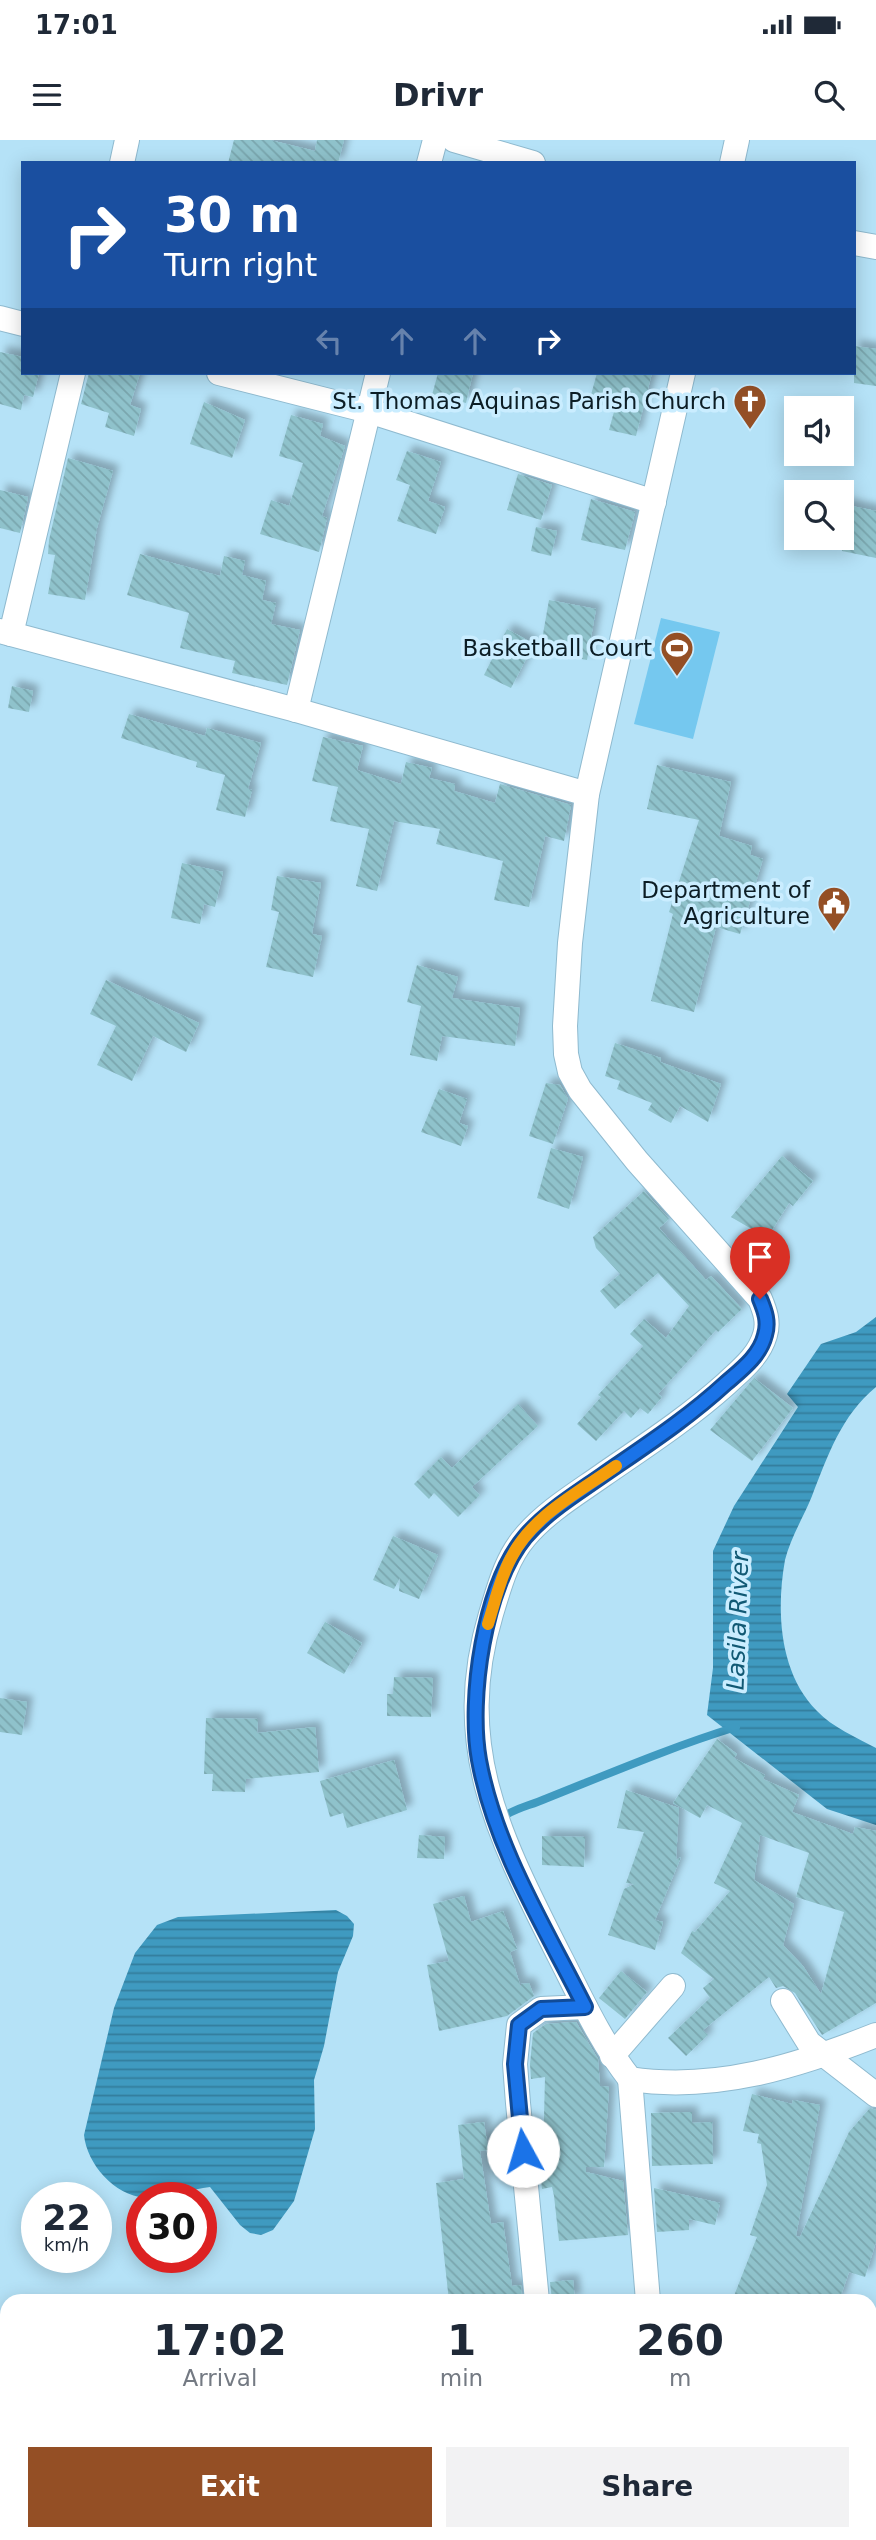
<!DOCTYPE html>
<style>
body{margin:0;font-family:"DejaVu Sans",sans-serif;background:#f2f2f3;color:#1f2937;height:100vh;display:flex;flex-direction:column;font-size:26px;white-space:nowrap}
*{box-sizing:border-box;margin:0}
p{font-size:23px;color:#747a83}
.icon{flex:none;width:38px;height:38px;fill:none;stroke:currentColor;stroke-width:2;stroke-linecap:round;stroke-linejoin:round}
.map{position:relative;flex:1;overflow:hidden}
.sheet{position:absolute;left:0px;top:2154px;width:877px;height:247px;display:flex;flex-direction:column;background:#fff;border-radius:21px 21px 0 0;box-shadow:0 4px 18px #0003}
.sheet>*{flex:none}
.banner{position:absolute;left:21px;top:21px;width:835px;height:214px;border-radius:0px;box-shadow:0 4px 18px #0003;background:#1a4fa0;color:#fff;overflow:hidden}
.fabs{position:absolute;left:784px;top:256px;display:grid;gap:14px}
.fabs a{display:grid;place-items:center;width:70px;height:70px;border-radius:0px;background:#fff;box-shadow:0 4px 18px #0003;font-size:35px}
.speed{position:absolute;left:21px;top:2042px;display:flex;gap:14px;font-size:35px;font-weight:700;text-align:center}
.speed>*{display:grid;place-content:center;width:91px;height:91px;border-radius:50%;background:#fff;box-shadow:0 4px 18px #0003;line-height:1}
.speed small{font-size:18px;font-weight:400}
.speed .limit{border:10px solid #d22;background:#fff;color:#111}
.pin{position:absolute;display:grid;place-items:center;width:60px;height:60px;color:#fff;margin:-72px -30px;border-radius:50% 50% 50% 0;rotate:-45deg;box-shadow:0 0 7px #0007}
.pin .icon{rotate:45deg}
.me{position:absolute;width:77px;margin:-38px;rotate:354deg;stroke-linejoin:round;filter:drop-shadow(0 0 5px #0008)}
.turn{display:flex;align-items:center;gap:24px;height:147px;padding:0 28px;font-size:32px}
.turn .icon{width:91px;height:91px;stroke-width:2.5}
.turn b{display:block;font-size:49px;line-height:60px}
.lanes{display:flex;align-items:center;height:66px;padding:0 28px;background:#0003;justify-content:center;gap:35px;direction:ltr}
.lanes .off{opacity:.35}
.eta{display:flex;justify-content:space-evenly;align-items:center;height:119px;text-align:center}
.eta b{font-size:42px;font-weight:700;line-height:49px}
.cta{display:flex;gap:14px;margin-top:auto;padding:14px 28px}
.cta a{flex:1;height:80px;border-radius:0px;background:#944f25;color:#fff;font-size:28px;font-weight:700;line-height:80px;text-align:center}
.cta a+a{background:#f2f2f3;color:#1f2937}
.status{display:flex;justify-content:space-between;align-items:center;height:49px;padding:0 35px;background:#fff;direction:ltr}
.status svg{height:19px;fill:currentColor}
header{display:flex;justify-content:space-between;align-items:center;height:91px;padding:0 28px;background:#fff;font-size:32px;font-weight:700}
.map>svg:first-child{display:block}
.pitch{fill:#75c8ef}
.water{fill:url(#water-rules)}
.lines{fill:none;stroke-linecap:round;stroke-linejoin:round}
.stream{stroke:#3f9ac0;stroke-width:8}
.building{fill:url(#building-back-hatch);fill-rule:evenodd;filter:url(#shadow)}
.minor-casing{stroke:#8fbacf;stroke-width:26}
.minor{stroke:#fff;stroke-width:24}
.route-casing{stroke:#114b97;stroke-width:18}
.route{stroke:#1a73e8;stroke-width:12}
.slow{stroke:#f59e0b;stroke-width:12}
.labels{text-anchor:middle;stroke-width:7;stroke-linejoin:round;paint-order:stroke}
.poi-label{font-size:23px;fill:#0c1d25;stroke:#caedff;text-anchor:end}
.water-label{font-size:24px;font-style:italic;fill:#115974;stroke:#caedff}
</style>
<div class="status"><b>17:01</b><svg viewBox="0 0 49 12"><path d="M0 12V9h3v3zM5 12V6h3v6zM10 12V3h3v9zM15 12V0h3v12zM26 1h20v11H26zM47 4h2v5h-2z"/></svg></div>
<header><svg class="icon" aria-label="menu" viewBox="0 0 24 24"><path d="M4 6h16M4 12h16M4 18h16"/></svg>Drivr<svg class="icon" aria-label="search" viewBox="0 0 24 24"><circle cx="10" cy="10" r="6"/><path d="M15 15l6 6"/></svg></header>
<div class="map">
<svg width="876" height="2400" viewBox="0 0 876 2400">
<defs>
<pattern id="water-rules" width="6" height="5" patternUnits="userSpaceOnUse" patternTransform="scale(1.75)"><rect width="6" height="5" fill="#3f9ac0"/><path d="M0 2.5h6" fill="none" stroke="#337d9c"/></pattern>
<pattern id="building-back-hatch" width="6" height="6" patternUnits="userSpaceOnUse" patternTransform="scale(1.75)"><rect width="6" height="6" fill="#8fc2cb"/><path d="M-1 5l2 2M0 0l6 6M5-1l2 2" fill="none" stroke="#7aa6ae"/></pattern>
<filter id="shadow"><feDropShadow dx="6" dy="-6" stdDeviation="3.5" flood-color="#0004"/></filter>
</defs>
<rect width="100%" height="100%" fill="#b5e2f7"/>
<!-- pitch -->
<polygon class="pitch" points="661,478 720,492 693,599 634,584"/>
<!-- water -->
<g class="water">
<path d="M876,1177v70c-35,29 -48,68 -64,109 -8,20 -22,43 -27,64 -9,50 -6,113 32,151 15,16 40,27 59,37v77l-49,-16 -120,-94 6,-47v-117l21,-45 64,-99 -11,-13 34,-50 35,-12z"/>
<path d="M336,1770l11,6 7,8 -1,12 -15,36 -14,74 -10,34 1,49 -21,72 -21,29 -12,5 -11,-2 -10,-8 -30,-38c-18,2 -48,12 -65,11 -31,-3 -58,-34 -61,-63l30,-127 21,-55 22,-28 21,-8z"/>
</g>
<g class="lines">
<!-- stream -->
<path class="stream" d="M501,1678c14,-10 28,-12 44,-19 63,-25 126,-52 191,-72"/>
</g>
<!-- building -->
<g class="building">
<polygon points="234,0 270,0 315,11 317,0 344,0 338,23 228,23"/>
<polygon points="854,206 876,209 876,246 854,243"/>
<polygon points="0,212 23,217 23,233 39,233 33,257 24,255 21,270 0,264"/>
<polygon points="89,233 140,233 130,265 141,269 134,296 105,287 109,273 81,264"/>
<polygon points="438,233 473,233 466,263 432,255"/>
<polygon points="597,233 652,233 636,296 609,290 615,268 589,262"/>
<polygon points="204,262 245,280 232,318 190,304"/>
<polygon points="291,275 323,284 320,296 345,306 322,376 327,378 319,412 260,394 271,360 289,366 303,323 279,316"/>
<polygon points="407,311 441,322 428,361 445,367 436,394 397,381 410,345 396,340"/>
<polygon points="68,318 113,331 97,388 85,460 48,454 55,415 48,414 49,400"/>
<polygon points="518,334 552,345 541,380 507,370"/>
<polygon points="0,350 28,357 20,393 0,388"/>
<polygon points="591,359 635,372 625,410 581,400"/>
<polygon points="842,364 876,371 876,418 842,411"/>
<polygon points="536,387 557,391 551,416 531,411"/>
<polygon points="140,414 220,436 224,416 245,421 242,435 266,441 262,460 276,463 271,484 300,490 287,545 232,533 235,521 180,508 189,473 127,455"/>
<polygon points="549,460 596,469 587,520 540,511"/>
<polygon points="507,489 534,504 511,548 484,535"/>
<polygon points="12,546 33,551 29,572 8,568"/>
<polygon points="129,574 205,596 207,588 261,603 248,649 252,650 245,677 216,670 225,635 196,627 197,622 121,598"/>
<polygon points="323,597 363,606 357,630 401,644 406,622 432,628 429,638 455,644 454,651 495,663 500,644 571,665 564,701 545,696 529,767 494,760 503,721 436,704 440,689 394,681 377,751 356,746 369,689 330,681 338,647 312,641"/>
<polygon points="657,625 731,642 719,696 752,706 750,715 763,719 740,794 716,787 694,872 651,861 673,774 669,772 699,680 647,669"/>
<polygon points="182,723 223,732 215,767 204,764 200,784 171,778"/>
<polygon points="277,736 321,743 312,794 322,796 313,837 266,827 279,772 271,770"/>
<polygon points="417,825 458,837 452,858 520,868 515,906 442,896 437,921 410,915 421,866 407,862"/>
<polygon points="106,840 199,883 186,912 153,896 132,941 97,925 116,886 90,874"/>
<polygon points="615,903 661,918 660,922 721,944 708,982 680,966 671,983 648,970 652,963 617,949 620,941 605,936"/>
<polygon points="546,943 560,945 568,959 553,1004 529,996"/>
<polygon points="439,949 467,959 459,983 468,986 461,1006 421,992"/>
<polygon points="551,1008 583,1017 569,1069 537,1058"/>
<polygon points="782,1016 813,1041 793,1066 789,1063 767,1098 731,1077"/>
<polygon points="644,1051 669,1079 659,1088 706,1140 711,1136 742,1169 718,1192 716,1190 658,1254 662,1257 648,1274 640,1268 631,1278 624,1271 596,1301 577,1284 601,1257 598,1255 643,1206 630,1194 644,1179 666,1198 689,1166 658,1133 615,1169 600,1151 620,1134 596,1108 593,1097"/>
<polygon points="754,1238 793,1268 752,1321 710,1290"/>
<polygon points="518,1264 538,1286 472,1347 480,1355 458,1377 434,1353 429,1359 414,1344 441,1317 452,1328"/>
<polygon points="393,1396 438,1415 419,1459 399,1451 400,1438 394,1449 373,1440"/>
<polygon points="325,1482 362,1503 344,1534 307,1513"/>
<polygon points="394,1537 433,1538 431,1577 387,1576 387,1554 393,1554"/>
<polygon points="0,1558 27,1562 22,1595 0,1592"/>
<polygon points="206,1578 258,1579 257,1593 315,1587 319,1632 246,1639 245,1652 212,1651 213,1634 204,1634"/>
<path d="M717,1599l20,15 -3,4 31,17 -2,4 36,16 -7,17 61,22 2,-7 21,4v172l-54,32 -27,-42 -12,-7 -7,2 -7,-11 -66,53 5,5 -22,21 -18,-18 42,-40 -7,-10 11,-9 -33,-26 11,-22 3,1 35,-41 -16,-8 28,-60 -35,-18 -7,13 -27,-15zM760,1695l49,18 -13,44 48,15 -23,82 -18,-28 -20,-21 11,-41 -40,-24z"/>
<polygon points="394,1620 407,1670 347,1688 343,1673 330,1677 320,1641"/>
<polygon points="626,1650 679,1668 676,1720 681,1717 655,1780 663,1782 655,1810 608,1795 624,1749 634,1744 626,1743 644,1692 617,1688"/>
<polygon points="419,1695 445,1697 444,1719 417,1718"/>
<polygon points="542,1696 585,1697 584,1727 542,1725"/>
<polygon points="464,1756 471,1782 503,1771 517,1809 510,1812 521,1848 521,1844 529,1843 534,1856 507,1876 439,1891 427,1825 449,1821 433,1764"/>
<polygon points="621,1831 647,1852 625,1879 599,1858"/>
<polygon points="576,1882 598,1919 600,1946 609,1947 604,2027 586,2027 586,2032 623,2041 628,2095 559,2101 554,2056 552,2047 542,2049 538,2018 543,2017 545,1937 531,1939 530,1924 533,1893 546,1884"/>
<polygon points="752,1954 792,1964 793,1960 820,1965 796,2096 800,2097 849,1992 870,1968 876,1970 876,2102 865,2137 849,2132 839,2161 732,2161 757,2097 750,2095 767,2045 761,2004 757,2003 759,1994 743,1991"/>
<polygon points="692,1972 692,1983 712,1982 713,2024 652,2026 651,1973"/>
<polygon points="484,1982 488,2010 480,2011 491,2084 503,2082 512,2146 521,2145 522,2161 449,2161 436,2043 464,2039 458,1985"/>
<polygon points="654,2048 720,2063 715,2085 689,2079 689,2090 657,2092"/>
<polygon points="573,2140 575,2161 552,2161 550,2142"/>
</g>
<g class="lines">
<defs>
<g id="minor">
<polyline points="454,0 533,23"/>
<polyline points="122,23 127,0"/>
<polyline points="429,23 435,0"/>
<polyline points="732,23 737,0"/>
<polyline points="854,103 876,107"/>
<polyline points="0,178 23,184"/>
<polyline points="219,233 369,271 654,362"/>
<path d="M683,233l-96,421 -17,149 -5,83 1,28 4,18 10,18 57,71 123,138c5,12 9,23 5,36 -6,21 -24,35 -39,49 -38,34 -81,62 -123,91 -27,19 -57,37 -78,62 -19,22 -26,51 -34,77 -40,133 10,226 68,341 22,43 41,86 71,124 85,13 168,-13 246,-44"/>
<polyline points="0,491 296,570 587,654"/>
<polyline points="11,494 73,233"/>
<polyline points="296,570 378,233"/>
<polyline points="783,1861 809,1903 876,1955"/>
<polyline points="612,1916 673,1846"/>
<polyline points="630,1939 648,2161"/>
<polyline points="537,2161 518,1963 515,1924 519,1885 541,1869 585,1867"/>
<polyline points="679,2400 681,2394"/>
</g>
</defs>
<!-- minor casing -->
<use href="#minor" class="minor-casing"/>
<!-- minor -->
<use href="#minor" class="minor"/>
</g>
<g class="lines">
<defs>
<path id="route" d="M523,2011l-8,-87 4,-39 22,-16 44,-2c-39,-78 -90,-159 -106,-247 -11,-61 5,-174 46,-223 21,-25 51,-43 78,-62 42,-29 85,-57 123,-92 15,-13 34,-27 39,-48 4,-13 0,-24 -5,-36"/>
</defs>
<!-- route casing -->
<use href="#route" class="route-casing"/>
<!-- route -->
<use href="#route" class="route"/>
<!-- slow -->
<path class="slow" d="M488,1484c7,-22 12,-46 23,-66 21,-42 68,-66 105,-92"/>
</g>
<!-- icons -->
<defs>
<symbol id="church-pin" viewBox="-11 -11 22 30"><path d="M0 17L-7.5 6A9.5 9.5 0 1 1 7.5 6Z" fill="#944f25" stroke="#caedff"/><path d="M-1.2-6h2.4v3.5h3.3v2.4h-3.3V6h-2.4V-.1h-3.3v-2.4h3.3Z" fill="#fff"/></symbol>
<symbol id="stadium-pin" viewBox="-11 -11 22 30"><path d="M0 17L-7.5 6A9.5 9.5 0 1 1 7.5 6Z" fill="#944f25" stroke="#caedff"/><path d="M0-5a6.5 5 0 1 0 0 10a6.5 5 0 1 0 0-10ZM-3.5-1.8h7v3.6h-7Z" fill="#fff"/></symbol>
<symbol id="civic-pin" viewBox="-11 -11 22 30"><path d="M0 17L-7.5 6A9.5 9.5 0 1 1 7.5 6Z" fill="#944f25" stroke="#caedff"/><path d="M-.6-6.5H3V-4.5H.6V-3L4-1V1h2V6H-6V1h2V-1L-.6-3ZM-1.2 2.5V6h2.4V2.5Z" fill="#fff"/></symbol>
</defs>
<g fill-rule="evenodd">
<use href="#church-pin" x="731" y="242" width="38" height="52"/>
<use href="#stadium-pin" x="658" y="489" width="38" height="52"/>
<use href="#civic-pin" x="815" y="744" width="38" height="52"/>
</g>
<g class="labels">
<!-- poi labels -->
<g class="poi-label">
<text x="726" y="269">St. Thomas Aquinas Parish Church</text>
<text x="652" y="516">Basketball Court</text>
<text x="810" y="758">Department of<tspan x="810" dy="26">Agriculture</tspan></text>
</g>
<!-- water labels -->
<g class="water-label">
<text transform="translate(738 1481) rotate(-88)" y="8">Lasila River</text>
</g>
</g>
</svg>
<div class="fabs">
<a><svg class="icon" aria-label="sound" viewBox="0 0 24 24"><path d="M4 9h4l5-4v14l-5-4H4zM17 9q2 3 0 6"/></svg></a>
<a><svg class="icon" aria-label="search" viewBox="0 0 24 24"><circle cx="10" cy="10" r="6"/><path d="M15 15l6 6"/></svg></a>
</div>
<div class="speed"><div>22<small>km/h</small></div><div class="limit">30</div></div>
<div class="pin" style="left:760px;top:1159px;background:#d93025"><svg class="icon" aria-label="arrive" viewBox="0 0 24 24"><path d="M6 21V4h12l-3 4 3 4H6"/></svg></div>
<svg class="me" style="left:523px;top:2011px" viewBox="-20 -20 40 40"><circle r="19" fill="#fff"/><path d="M0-13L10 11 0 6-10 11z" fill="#1a73e8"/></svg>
<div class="banner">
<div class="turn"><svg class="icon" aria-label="right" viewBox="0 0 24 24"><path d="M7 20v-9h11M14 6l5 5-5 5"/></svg><div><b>30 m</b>Turn right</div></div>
<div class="lanes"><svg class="icon off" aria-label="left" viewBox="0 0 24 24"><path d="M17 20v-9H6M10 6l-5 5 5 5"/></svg><svg class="icon off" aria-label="ahead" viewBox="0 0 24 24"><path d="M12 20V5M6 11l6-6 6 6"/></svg><svg class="icon off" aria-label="ahead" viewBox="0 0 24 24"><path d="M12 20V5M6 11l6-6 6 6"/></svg><svg class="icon" aria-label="right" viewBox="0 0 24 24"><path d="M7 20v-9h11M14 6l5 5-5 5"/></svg></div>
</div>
<section class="sheet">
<div class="eta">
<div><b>17:02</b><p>Arrival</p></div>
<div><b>1</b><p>min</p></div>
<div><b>260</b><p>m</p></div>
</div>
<div class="cta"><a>Exit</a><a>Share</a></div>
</section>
</div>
